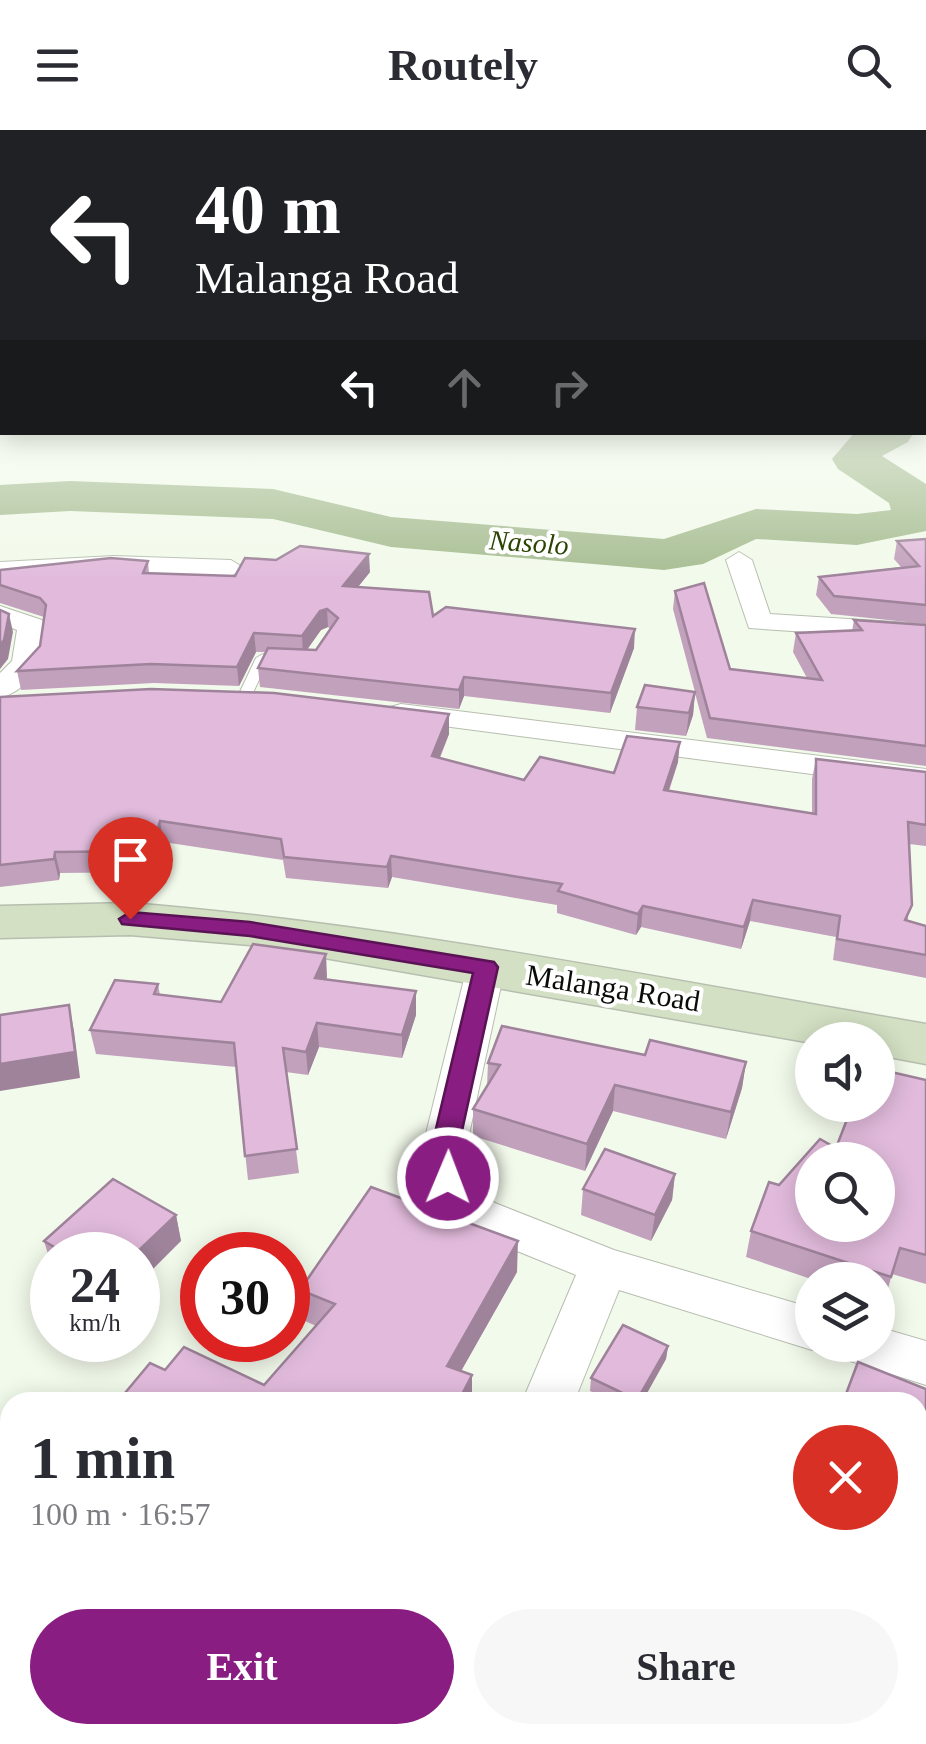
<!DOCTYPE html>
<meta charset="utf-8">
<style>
body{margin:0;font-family:Georgia,serif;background:#f7f7f7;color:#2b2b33;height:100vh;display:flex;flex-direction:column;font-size:38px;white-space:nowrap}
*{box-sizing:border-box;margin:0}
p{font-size:32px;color:#7c7c81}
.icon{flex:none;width:55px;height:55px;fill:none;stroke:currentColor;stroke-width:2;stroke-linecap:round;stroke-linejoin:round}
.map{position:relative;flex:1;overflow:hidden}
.sheet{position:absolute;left:0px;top:1262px;width:928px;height:352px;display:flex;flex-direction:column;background:#fff;border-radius:30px 30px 0 0;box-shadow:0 5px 25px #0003}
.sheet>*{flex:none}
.banner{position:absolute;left:0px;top:0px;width:928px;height:305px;box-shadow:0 5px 25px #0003;background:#202124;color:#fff;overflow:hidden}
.buttons{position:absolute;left:795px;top:892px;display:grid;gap:20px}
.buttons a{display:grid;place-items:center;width:100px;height:100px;border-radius:50%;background:#fff;box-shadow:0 5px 25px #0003;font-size:50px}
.speed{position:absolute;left:30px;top:1102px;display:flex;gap:20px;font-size:50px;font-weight:700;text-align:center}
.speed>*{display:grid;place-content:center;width:130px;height:130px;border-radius:50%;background:#fff;box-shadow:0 5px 25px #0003;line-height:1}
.speed small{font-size:25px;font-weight:400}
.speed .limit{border:15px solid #d22;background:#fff;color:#111}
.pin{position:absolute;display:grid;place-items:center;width:85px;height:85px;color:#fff;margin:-102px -42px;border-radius:50% 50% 50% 0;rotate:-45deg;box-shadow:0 0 10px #0007}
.pin .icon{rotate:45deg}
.me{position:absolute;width:110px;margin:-55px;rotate:1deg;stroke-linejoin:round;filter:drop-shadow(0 0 8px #0008)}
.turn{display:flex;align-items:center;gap:35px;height:210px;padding:0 30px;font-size:45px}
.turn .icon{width:130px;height:130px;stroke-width:2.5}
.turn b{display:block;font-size:70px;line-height:85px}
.lanes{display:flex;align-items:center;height:95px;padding:0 30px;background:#0003;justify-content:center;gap:50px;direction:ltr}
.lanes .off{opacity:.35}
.round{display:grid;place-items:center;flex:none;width:105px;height:105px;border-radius:52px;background:#f7f7f7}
.head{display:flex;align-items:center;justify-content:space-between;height:170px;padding:0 30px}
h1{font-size:60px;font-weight:600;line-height:75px}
.primary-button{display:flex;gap:20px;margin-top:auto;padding:20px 30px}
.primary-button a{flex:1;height:115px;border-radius:60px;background:#891d82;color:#fff;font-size:40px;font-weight:600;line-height:115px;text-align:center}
.primary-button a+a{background:#f7f7f7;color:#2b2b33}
header{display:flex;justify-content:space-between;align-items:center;height:130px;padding:0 30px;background:#fff;font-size:45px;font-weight:600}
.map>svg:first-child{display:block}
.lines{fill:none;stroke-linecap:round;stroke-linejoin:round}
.river{fill:#a7bd92;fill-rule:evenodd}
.lane-casing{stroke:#b7beb0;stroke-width:2}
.street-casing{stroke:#b7beb0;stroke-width:2}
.secondary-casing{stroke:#b7beb0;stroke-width:3}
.lane{fill:#fff;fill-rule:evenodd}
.street{fill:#fff;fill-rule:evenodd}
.secondary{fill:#d3e0c3;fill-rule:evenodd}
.wall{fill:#c2a1bd;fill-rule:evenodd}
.shaded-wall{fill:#9e839a}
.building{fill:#e2bbdc;stroke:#9e839a;stroke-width:2.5;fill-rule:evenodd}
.route{fill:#891d82;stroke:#591354;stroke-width:2.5}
.labels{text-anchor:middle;stroke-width:8;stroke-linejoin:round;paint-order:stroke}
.far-water-label{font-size:28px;font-style:italic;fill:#2b4401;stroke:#fff}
.street-label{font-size:30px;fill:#0a0c08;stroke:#fff}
</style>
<header><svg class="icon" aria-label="menu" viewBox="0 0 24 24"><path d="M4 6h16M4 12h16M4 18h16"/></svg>Routely<svg class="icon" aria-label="search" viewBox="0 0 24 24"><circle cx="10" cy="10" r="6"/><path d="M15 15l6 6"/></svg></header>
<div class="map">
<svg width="926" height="1614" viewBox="0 0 926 1614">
<rect width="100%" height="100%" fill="#f2faeb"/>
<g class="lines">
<!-- river -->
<polygon class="river" points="855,302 914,302 908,312 882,326 926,354 926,401 857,415 756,409 703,434 664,440 391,417 273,389 70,381 0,385 0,355 70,351 273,359 391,387 664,409 756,379 857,384 891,380 889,373 838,339 832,329"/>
<defs>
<polygon id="lane" points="263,524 280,530 273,534 267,533 249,571 239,571 237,568 256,528"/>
<g id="street">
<polygon points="739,422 752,430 770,484 926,494 926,510 749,498 726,430"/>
<polygon points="114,426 231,430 244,438 231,446 114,442 0,448 0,432"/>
<path d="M0,476l42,14 4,6c-4,30 -12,63 -46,72v-25l12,-12 5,-31 -17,-7z"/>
<polygon points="401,574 926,639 926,659 390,589 386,583 390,577"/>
<polygon points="486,825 500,828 505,837 464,1028 477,1059 495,1073 614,1120 812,1178 812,1215 826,1215 812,1220 619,1160 574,1272 522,1272 576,1145 463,1099 442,1081 420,1028 467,837 472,828"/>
<polygon points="878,1197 926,1211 926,1255 847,1230 840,1215 878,1215"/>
<polygon points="376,1605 440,1605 436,1614 373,1614"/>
<polygon points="447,1605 525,1605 528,1614 451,1614"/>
</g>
<path id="secondary" d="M130,773c268,22 532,76 796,121v40l-48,-9v-15l-66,3 -562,-98 -120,-10 -130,3v-32z"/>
</defs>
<!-- lane casing -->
<use href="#lane" class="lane-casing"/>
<!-- street casing -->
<use href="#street" class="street-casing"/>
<!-- secondary casing -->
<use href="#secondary" class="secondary-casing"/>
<!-- lane -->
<use href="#lane" class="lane"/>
<!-- street -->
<use href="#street" class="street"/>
<!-- secondary -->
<use href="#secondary" class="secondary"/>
</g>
<!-- wall -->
<g class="wall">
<polygon points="926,409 926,494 831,484 816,465 819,447 901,437 894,429 897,411"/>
<path d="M148,431l1,12 86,3 135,-4 -12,15 75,29 201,32 -24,65 -146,-17 -5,13 -199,-22 -2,-19 8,-16h-10l-17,34 -85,-3 -133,7 -4,-19 23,-25 4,-29 -44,-14v-33zM328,497l2,2 -14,21h-9l14,-20z"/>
<polygon points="675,461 730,539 807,548 793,522 796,503 852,501 854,490 926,495 926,636 707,608 695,563 693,585 686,606 635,600 637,577 695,562 673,479"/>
<polygon points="0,567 449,604 440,628 524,650 614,643 678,632 669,661 812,684 812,649 816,629 926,642 926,716 909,714 908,791 926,796 926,848 833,830 836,807 750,791 741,819 641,797 636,805 557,783 557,775 392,747 388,758 286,748 283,730 163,712 155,742 60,743 59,750 0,757"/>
<polygon points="327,847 326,849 416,885 402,928 319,917 308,945 286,942 299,1043 248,1050 236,937 96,924 90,900 158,854 160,865 221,872"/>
<polygon points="645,925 746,932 742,958 726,1009 613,981 585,1041 473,1006 473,979 487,956 488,933"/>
<polygon points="926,950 926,1154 892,1144 884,1173 878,1171 878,1150 814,1150 746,1127 751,1101 779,1055 836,1018 865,983 866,975 878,975"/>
<polygon points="675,1044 672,1070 651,1111 581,1085 583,1059"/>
<polygon points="176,1085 181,1111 138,1125 52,1125 52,1137 44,1111"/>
<polygon points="517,1142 461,1241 472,1245 472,1272 127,1272 125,1263 165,1240 264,1255 316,1196 303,1190 300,1160"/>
<polygon points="668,1216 666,1229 642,1272 613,1272 590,1261 591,1248"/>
<polygon points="926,1259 926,1360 918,1356 918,1272"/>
<polygon points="926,1550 926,1614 918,1614 925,1553"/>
<polygon points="72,1605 242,1605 239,1611 246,1614 75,1614"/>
<polygon points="536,1605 561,1605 557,1614 552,1614"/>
</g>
<!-- shaded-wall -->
<g class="shaded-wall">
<polygon points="369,424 370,442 344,474 343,456"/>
<polygon points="327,479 328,497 321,500 303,525 302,506 320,481"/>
<polygon points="9,484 13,502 8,529 0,539 0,515"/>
<polygon points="635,499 634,518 610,583 611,563"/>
<polygon points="254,503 256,522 239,556 237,537"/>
<polygon points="464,547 464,566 459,579 459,560"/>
<polygon points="695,562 693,585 686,606 689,583"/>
<polygon points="449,584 449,604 432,646 432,626"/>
<polygon points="680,612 678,632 662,680 664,660"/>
<polygon points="160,691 163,712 155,742 152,721"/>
<polygon points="55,722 60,743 59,750 54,729"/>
<polygon points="391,726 392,747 388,758 387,737"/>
<polygon points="753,770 750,791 741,819 744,797"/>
<polygon points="643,776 641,797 636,805 638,784"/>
<polygon points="326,824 327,847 317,871 315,848"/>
<polygon points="416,861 416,885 402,928 402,905"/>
<polygon points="69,875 74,901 80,948 0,961 0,934"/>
<polygon points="317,893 319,917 308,945 306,922"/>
<polygon points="746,932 742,958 726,1009 731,982"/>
<polygon points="615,955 613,981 585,1041 587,1014"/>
<polygon points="675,1044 672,1070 651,1111 655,1085"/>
<polygon points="176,1085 181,1111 138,1154 138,1125 134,1125"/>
<polygon points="518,1111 517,1142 447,1266 447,1236"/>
<polygon points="668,1216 666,1229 642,1272 637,1272"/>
<polygon points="472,1245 472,1272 458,1272"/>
<polygon points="223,1605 242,1605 237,1614"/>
</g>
<!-- building -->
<g class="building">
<polygon points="926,409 926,475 834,466 819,447 919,436 897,411"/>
<polygon points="300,416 369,424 343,456 429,462 433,486 446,477 635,499 611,563 464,547 459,560 258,538 268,518 316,520 338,488 327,479 320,481 302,506 254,503 237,537 151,534 17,541 40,516 46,475 40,468 0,455 0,440 111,428 148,431 143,443 235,446 245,428 276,430"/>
<polygon points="704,453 730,539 822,550 796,503 862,500 854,490 926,495 926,616 710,588 675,461"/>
<polygon points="0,480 9,484 4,510 0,515"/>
<polygon points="645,555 695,562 689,583 637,577"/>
<polygon points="151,559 274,563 449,584 432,626 524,650 540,627 614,643 627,606 680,612 664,660 816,684 816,629 926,642 926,695 908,692 912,775 905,790 926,796 926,825 837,809 840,786 753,770 744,797 643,776 638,784 558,761 562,754 391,726 387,737 284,727 281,709 160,691 152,721 55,722 54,729 0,735 0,567"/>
<polygon points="253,814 326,824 315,848 416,861 402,905 317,893 306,922 283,918 297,1019 245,1026 234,913 90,900 115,850 158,854 154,864 221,872"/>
<polygon points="69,875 75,922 0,934 0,885"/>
<polygon points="502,896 645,925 650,910 746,932 731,982 615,955 587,1014 473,979 500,935 488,933"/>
<path d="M878,939l48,11v175l-26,-7 -9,29 -140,-46 18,-49 10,3 41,-46 16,9 15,-39 16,5 1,-9h10zM812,1030h66v65h-66z"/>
<polygon points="605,1019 675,1044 655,1085 583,1059"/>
<polygon points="113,1049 176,1085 134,1125 68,1125 44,1111"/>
<polygon points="371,1057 518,1111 447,1236 472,1245 458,1272 144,1272 125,1263 150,1233 165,1240 184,1217 264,1255 335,1174 300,1160"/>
<polygon points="623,1195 668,1216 637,1270 591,1248"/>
<polygon points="858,1232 926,1259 926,1330 923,1329 918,1351 918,1272 843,1272"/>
<polygon points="82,1605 227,1605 246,1614 98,1614"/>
<polygon points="698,1605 873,1605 871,1614 695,1614"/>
</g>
<!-- sky -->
<linearGradient id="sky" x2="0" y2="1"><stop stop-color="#8eb8c6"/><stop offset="0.5" stop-color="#f9fdf6"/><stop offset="1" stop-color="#f9fdf6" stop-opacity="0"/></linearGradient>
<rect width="926" height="449" fill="url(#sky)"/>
<!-- route -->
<polygon class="route" points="130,782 250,792 494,832 498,837 456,1028 461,1048 457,1055 438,1055 429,1028 473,843 250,806 122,794 119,789"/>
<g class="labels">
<!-- far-water labels -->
<g class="far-water-label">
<text transform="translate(529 412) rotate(4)" y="10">Nasolo</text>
</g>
<!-- street labels -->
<g class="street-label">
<text transform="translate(613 858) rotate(9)" y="10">Malanga Road</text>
</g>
</g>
</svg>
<div class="buttons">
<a><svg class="icon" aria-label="sound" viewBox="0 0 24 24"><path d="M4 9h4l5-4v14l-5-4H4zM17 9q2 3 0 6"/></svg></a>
<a><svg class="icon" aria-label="search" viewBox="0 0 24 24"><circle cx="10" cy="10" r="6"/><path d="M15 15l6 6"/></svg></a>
<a><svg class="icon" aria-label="layers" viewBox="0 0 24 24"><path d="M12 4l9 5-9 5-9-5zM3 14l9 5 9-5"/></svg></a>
</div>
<div class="speed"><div>24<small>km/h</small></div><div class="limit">30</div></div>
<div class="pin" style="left:130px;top:789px;background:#d93025"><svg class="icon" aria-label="arrive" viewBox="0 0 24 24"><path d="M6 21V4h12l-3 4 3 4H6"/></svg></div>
<svg class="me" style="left:448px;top:1048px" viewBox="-20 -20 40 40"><circle r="17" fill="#891d82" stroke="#fff" stroke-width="3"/><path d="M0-11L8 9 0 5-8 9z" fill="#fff"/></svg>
<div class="banner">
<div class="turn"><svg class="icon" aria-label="left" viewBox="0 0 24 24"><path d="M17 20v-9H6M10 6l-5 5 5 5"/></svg><div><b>40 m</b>Malanga Road</div></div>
<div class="lanes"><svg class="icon" aria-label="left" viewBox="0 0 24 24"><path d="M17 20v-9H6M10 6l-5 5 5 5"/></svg><svg class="icon off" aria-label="ahead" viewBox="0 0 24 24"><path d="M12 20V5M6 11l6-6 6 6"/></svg><svg class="icon off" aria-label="right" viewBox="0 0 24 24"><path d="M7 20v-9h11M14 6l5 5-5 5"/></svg></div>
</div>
<section class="sheet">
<div class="head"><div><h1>1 min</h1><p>100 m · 16:57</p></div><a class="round" style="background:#d93025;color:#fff"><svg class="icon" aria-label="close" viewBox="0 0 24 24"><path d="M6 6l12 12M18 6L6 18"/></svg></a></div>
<div class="primary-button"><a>Exit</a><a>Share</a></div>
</section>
</div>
